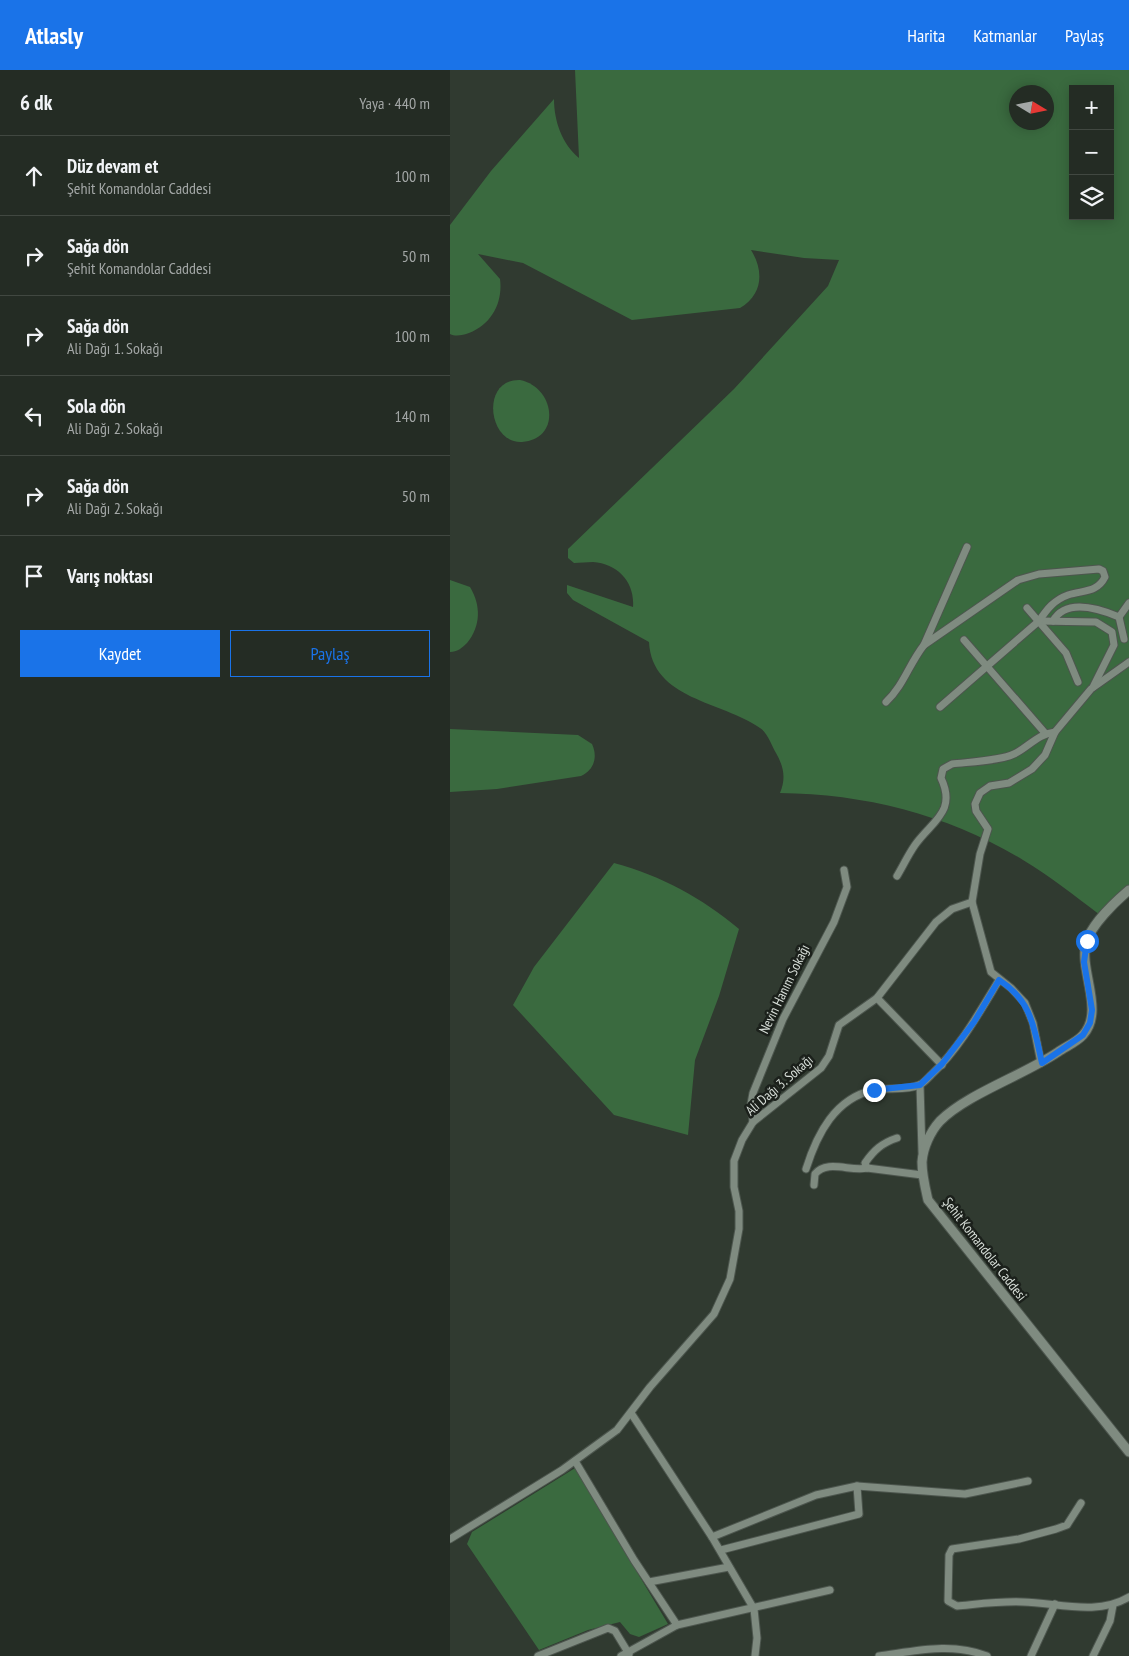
<!DOCTYPE html>
<html lang="tr">
<meta charset="utf-8">
<style>
:root{--surface:#242c24;--page:#2c342c;--text:#f1f3f6;--muted:#a3a7a6;--line:#414841;--accent:#1a73e8}
body{margin:0;font-family:"PT Sans Narrow",sans-serif;background:var(--page);color:var(--text)}
.controls{position:absolute;right:15px;top:15px;display:grid;overflow:hidden;border-radius:0px;box-shadow:0 2px 12px #0003}
.controls button{width:45px;height:45px;display:grid;place-items:center;padding:0;border:0;border-bottom:1px solid var(--line);background:var(--surface);color:var(--text);font:25px sans-serif}
.compass{position:absolute;left:559px;top:15px;width:45px;height:45px;border-radius:50%;background:var(--surface);box-shadow:0 2px 12px #0003;rotate:100deg}
.stop{position:absolute;width:15px;height:15px;margin:-11px;border:4px solid #1a73e8;border-radius:50%;background:#fff}
.stop.end{background:#1a73e8;border-color:#fff;box-shadow:0 1px 5px #0008}
.list{margin:0;padding:0;list-style:none}
h2{display:flex;justify-content:space-between;align-items:center;height:65px;margin:0;padding:0 20px;font-size:21px}
h2 small{font-size:16px;font-weight:400;color:var(--muted)}
.list li{display:grid;grid-template-columns:32px 1fr auto;gap:15px;align-items:center;box-sizing:border-box;height:80px;padding:0 20px;border-top:1px solid var(--line)}
.list b{display:block;font-size:19px;white-space:nowrap}
.list p{margin:0;font-size:16px;white-space:nowrap;color:var(--muted)}
.list em{font-size:16px;font-style:normal;color:var(--muted)}
.actions{display:flex;gap:10px;padding:15px 20px}
.actions a{flex:1;padding:11px 0;border:1px solid var(--accent);border-radius:0px;text-align:center;font-size:18px;color:var(--accent)}
.actions .main{background:var(--accent);color:#fff}
.icon{flex:none;width:28px;height:28px;fill:none;stroke:currentColor;stroke-width:2;stroke-linecap:round;stroke-linejoin:round}
.map{position:relative;flex:none;width:679px;height:1586px;overflow:hidden}
header{display:flex;align-items:center;gap:30px;box-sizing:border-box;height:70px;padding:0 25px;background:var(--accent);color:#fff}
header strong{font-size:24px}
nav{display:flex;gap:28px;margin-inline-start:auto;font-size:18px}
main{display:flex}
aside{flex:1;background:var(--surface)}
.map>svg:first-child{display:block}
</style>
<header>
<strong>Atlasly</strong>
<nav><a>Harita</a><a>Katmanlar</a><a>Paylaş</a></nav>
</header>
<main>
<aside>
<h2>6 dk<small>Yaya · 440 m</small></h2>
<ul class="list">
<li><svg class="icon" aria-label="ahead" viewBox="0 0 24 24"><path d="M12 20V5M6 11l6-6 6 6"/></svg><div><b>Düz devam et</b><p>Şehit Komandolar Caddesi</p></div><em>100 m</em></li>
<li><svg class="icon" aria-label="right" viewBox="0 0 24 24"><path d="M7 20v-9h11M14 6l5 5-5 5"/></svg><div><b>Sağa dön</b><p>Şehit Komandolar Caddesi</p></div><em>50 m</em></li>
<li><svg class="icon" aria-label="right" viewBox="0 0 24 24"><path d="M7 20v-9h11M14 6l5 5-5 5"/></svg><div><b>Sağa dön</b><p>Ali Dağı 1. Sokağı</p></div><em>100 m</em></li>
<li><svg class="icon" aria-label="left" viewBox="0 0 24 24"><path d="M17 20v-9H6M10 6l-5 5 5 5"/></svg><div><b>Sola dön</b><p>Ali Dağı 2. Sokağı</p></div><em>140 m</em></li>
<li><svg class="icon" aria-label="right" viewBox="0 0 24 24"><path d="M7 20v-9h11M14 6l5 5-5 5"/></svg><div><b>Sağa dön</b><p>Ali Dağı 2. Sokağı</p></div><em>50 m</em></li>
<li><svg class="icon" aria-label="arrive" viewBox="0 0 24 24"><path d="M6 21V4h12l-3 4 3 4H6"/></svg><div><b>Varış noktası</b></div></li>
</ul>
<div class="actions"><a class="main">Kaydet</a><a>Paylaş</a></div>
</aside>
<div class="map">
<svg width="679" height="1586" viewBox="0 0 679 1586">
<rect width="100%" height="100%" fill="#303a30"/>
<g fill="#3a6a3f" fill-rule="evenodd">
<path d="M 125,0 L 679,0 L 679,821 L 650,845 C 625,826 600,806 573,790 C 499,745 416,724 330,723 C 336,709 334,697 326,683 C 322,676 317,662 310,658 C 272,631 202,630 199,572 L 123,530 L 117,523 L 117,515 L 183,537 C 185,512 168,494 143,492 C 137,492 130,493 124,493 L 118,488 L 118,479 L 284,319 L 378,216 L 389,190 L 354,188 L 301,180 C 314,201 313,224 290,238 L 182,250 L 73,193 L 28,184 L 50,209 C 53,232 42,254 19,263 C 13,265 6,267 0,264 L 0,155 L 41,101 L 104,29 C 104,51 112,74 129,88 ZM 623,19 L 660,19 L 660,146 L 623,146 ZM 566,22 L 596,22 L 596,52 L 566,52 Z"/>
<path d="M 70,310 C 105,317 112,369 72,372 C 38,374 30,309 70,310 Z"/>
<path d="M 0,510 L 20,517 C 31,535 31,556 17,573 C 12,578 7,582 0,582 Z"/>
<path d="M 0,659 L 128,665 L 142,674 C 148,687 144,700 131,706 L 47,719 L 0,722 Z"/>
<path d="M 164,793 C 212,806 252,828 289,859 L 269,926 L 245,990 L 238,1065 L 164,1045 L 63,935 L 84,897 Z"/>
<polygon points="130,1395 156,1450 218,1554 189,1567 180,1564 170,1552 138,1560 89,1580 17,1474 22,1462"/>
</g>
<g fill="none" stroke-linecap="round" stroke-linejoin="round">
<g stroke="#4d564e" stroke-width="9">
<g id="minor">
<polyline points="577,538 616,583 628,612"/>
<polyline points="669,547 679,533"/>
<polyline points="589,551 646,552 662,562 664,575 643,617"/>
<path d="M 603,551 C 616,528 650,539 669,547 L 674,569"/>
<polyline points="514,570 595,663"/>
<path d="M 436,632 C 454,615 459,594 474,575"/>
<path d="M 490,637 L 589,551 C 597,539 604,530 618,525 C 633,520 647,523 655,507 L 653,501 L 649,499 L 589,504 L 568,510 L 474,575 L 517,477"/>
<path d="M 447,806 C 453,796 458,785 465,775 C 482,751 507,742 491,708 L 493,699 L 502,694 C 518,692 550,691 564,684 C 579,677 587,664 605,662"/>
<polyline points="427,928 492,995"/>
<polyline points="591,993 583,953 575,933 561,918 541,902 522,832 530,784 538,759 526,741 525,734 530,723 540,716 559,713 582,699 595,685 605,662 641,619 679,592"/>
<polyline points="470,1015 472,1082"/>
<polyline points="303,1052 301,1034 303,1023 333,949 384,852 397,817 394,800"/>
<path d="M 417,1098 L 415,1093 C 424,1080 432,1073 447,1068"/>
<path d="M 356,1099 C 367,1064 385,1028 424,1020 C 438,1017 457,1021 469,1015 C 473,1014 478,1008 481,1005 C 509,979 529,943 549,910"/>
<path d="M 364,1115 L 365,1104 C 377,1089 401,1102 417,1098 L 472,1105"/>
<polyline points="181,1343 262,1467 304,1539 307,1568 305,1586"/>
<polyline points="125,1391 184,1490 227,1555"/>
<path d="M 631,1433 L 617,1455 L 606,1459 L 569,1469 L 502,1479 L 499,1485 L 498,1531 L 507,1536 C 529,1534 551,1531 573,1532 C 608,1533 647,1546 679,1527"/>
<polyline points="262,1467 366,1425 407,1416 515,1424 578,1411"/>
<polyline points="0,1469 112,1400 167,1360 200,1317 264,1244 280,1209 289,1159 289,1141 284,1117 284,1091 292,1070 303,1052 371,998 379,986 389,955 427,928 486,852 502,839 522,832"/>
<polyline points="271,1480 409,1444 407,1416"/>
<polyline points="199,1512 279,1497"/>
<polyline points="88,1586 158,1558 165,1561 179,1584"/>
<polyline points="171,1586 227,1555 380,1520"/>
<path d="M 429,1586 C 466,1581 501,1572 537,1586"/>
<polyline points="581,1586 605,1534"/>
<polyline points="643,1586 660,1551 663,1535"/>
</g>
</g>
<g stroke="#4d564e" stroke-width="11">
<path id="secondary" d="M 679,820 C 665,832 641,855 636,873 C 629,901 655,941 633,965 C 627,972 615,977 608,982 C 574,1005 517,1024 490,1051 C 480,1062 473,1078 472,1092 C 472,1105 475,1117 478,1130 L 679,1382"/>
</g>
<use href="#minor" stroke="#7f8b80" stroke-width="7"/>
<use href="#secondary" stroke="#7f8b80" stroke-width="9"/>
</g>
<g fill="none" stroke-linecap="round" stroke-linejoin="round">
<path stroke="#1a73e8" stroke-width="6" d="M 424,1020 L 470,1015 L 492,994 L 524,952 L 549,910 C 582,931 584,958 592,993 L 633,965 L 640,953 L 642,940 L 634,892 L 637,871"/>
</g>
<g text-anchor="middle" dominant-baseline="central" stroke-width="5" stroke-linejoin="round" paint-order="stroke">
<g font-size="14" fill="#d7ded8" stroke="#1b201b">
<text transform="translate(334 919) rotate(-64)">Nevin Hanım Sokağı</text>
<text transform="translate(329 1015) rotate(-41)">Ali Dağı 3. Sokağı</text>
<text transform="translate(535 1179) rotate(52)">Şehit Komandolar Caddesi</text>
</g>
</g>
</svg>
<div class="controls">
<button>+</button>
<button>−</button>
<button><svg class="icon" aria-label="layers" viewBox="0 0 24 24"><path d="M12 4l9 5-9 5-9-5zM3 14l9 5 9-5"/></svg></button>
</div>
<svg class="compass" viewBox="-18 -18 36 36"><path d="M0-13l5 13h-10z" fill="#e53935"/><path d="M0 13l5-13h-10z" fill="#a3a7a6"/></svg>
<div class="stop" style="left:637px;top:871px"></div>
<div class="stop end" style="left:424px;top:1020px"></div>
</div>
</main>
